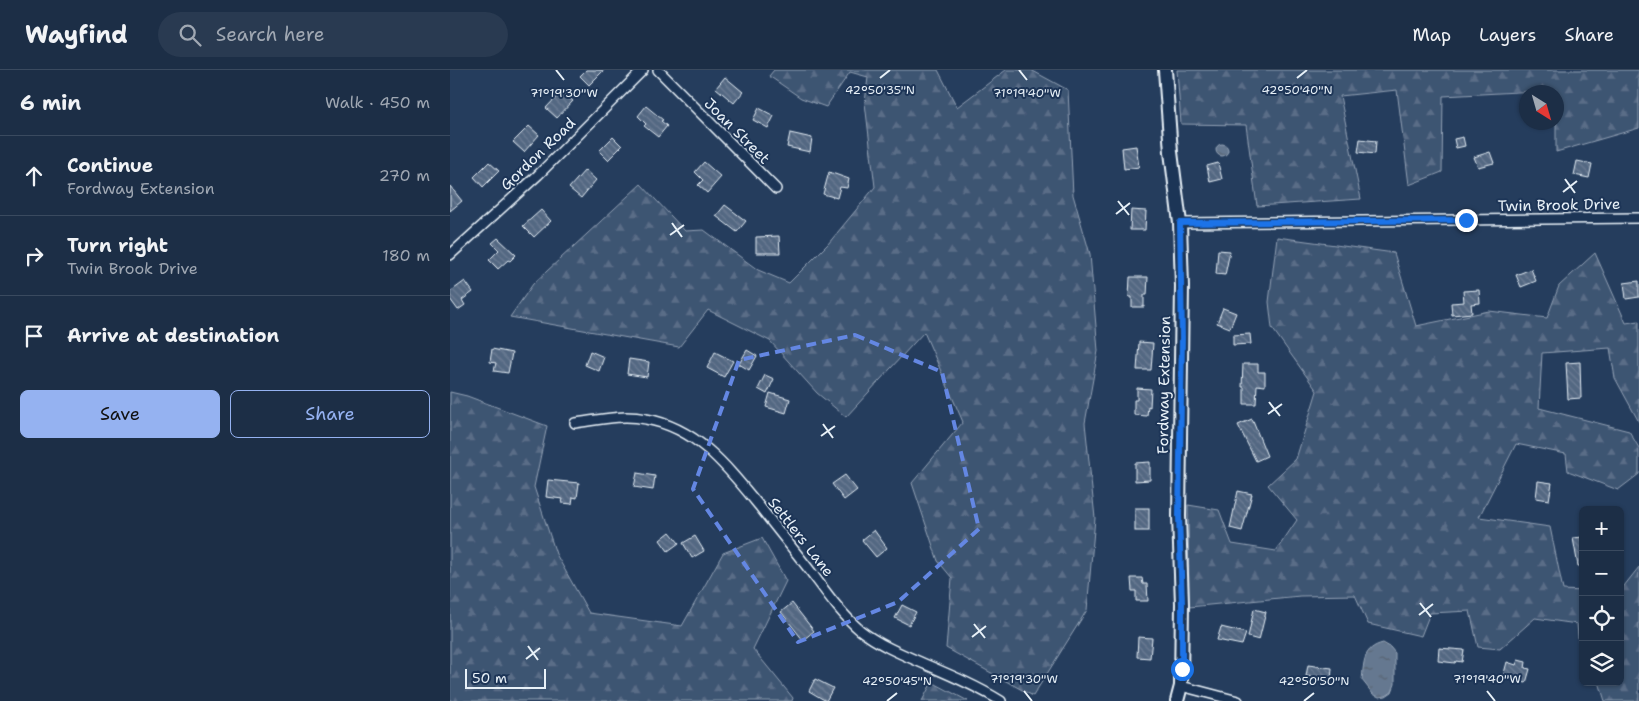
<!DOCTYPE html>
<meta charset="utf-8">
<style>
:root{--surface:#1c2e46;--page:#293a51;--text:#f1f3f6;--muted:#a0a8b3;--line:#3a4a5f;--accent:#95b2f1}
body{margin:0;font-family:"Shantell Sans",sans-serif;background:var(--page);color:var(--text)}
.controls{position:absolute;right:15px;bottom:15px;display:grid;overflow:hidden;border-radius:8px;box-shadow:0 1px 4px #0004}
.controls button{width:45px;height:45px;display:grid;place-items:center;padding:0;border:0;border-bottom:1px solid var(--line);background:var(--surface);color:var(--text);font:25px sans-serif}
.compass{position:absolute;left:1069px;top:15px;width:45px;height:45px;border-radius:50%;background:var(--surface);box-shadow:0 1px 4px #0004;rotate:143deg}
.scale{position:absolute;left:15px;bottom:12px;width:81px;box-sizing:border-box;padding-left:5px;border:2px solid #e8f1f8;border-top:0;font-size:14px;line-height:18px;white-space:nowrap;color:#e8f1f8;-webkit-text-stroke:4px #1d3557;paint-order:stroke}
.stop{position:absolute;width:15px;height:15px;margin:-11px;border:4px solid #1a73e8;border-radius:50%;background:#fff}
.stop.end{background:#1a73e8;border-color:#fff;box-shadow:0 1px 5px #0008}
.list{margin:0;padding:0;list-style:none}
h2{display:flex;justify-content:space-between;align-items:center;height:65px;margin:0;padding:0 20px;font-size:21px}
h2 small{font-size:16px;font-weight:400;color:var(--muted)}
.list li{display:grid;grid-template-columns:32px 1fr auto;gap:15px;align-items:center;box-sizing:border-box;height:80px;padding:0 20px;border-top:1px solid var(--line)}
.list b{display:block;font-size:19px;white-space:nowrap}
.list p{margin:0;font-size:16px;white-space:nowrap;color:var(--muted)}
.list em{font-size:16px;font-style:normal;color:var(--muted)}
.actions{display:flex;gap:10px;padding:15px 20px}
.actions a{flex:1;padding:11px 0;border:1px solid var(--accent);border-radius:8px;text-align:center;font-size:18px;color:var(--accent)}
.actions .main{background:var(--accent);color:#111}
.icon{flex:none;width:28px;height:28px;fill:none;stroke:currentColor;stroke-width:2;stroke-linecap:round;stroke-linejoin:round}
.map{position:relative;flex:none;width:1189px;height:631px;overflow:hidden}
header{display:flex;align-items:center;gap:30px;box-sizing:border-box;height:70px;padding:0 25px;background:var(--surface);border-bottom:1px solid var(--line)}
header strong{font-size:24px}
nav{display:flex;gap:28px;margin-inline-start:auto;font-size:18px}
.search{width:350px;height:45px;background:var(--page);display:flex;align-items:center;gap:12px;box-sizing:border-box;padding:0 18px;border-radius:28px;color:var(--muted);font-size:19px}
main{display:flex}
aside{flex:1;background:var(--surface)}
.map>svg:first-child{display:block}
</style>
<header>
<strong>Wayfind</strong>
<div class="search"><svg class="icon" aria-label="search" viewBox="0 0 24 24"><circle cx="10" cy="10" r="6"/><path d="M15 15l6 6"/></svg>Search here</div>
<nav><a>Map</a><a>Layers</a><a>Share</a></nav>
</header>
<main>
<aside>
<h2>6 min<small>Walk · 450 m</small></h2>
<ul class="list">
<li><svg class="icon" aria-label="ahead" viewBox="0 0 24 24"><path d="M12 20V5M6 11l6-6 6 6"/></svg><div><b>Continue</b><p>Fordway Extension</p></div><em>270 m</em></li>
<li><svg class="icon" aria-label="right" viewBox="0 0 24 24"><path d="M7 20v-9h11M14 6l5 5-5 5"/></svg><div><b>Turn right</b><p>Twin Brook Drive</p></div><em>180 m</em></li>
<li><svg class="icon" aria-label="arrive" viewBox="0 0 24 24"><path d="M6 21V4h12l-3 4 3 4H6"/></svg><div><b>Arrive at destination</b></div></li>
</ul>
<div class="actions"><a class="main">Save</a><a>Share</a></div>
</aside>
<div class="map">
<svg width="1189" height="631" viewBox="0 0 1189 631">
<defs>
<pattern id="forest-firs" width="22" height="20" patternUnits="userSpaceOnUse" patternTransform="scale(1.25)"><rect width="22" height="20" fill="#3e5472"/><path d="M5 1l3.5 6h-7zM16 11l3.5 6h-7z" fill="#5a6d87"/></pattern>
<pattern id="water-ripples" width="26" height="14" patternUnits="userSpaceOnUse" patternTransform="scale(1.25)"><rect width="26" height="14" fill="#657890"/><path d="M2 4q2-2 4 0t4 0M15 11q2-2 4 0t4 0" fill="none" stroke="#576270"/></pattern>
<pattern id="building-back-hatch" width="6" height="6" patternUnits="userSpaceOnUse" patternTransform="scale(1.25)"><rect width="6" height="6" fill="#536782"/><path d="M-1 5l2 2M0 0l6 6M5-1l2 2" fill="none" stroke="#6c7d94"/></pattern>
</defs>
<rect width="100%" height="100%" fill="#253d5d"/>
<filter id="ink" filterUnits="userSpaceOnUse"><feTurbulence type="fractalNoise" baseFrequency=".02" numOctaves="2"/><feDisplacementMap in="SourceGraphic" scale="10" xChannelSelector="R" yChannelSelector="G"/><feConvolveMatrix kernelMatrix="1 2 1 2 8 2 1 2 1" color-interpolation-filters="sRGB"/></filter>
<g filter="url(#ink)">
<g fill="url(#forest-firs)" stroke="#93a2b5">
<polygon points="324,0 488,0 507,37 556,0 581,0 618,20 623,125 640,184 648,281 635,353 645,448 637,540 583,626 496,578 502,508 488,491 462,413 513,352 474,262 396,347 367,323 320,271 258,240 229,277 60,247 83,214 191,114 235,161 254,160 308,200 339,213 378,174 425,117 415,33 418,7 400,2 376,37 351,28 319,6"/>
<polygon points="727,0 1189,0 1189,58 1106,82 1106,20 993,26 992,102 959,115 947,20 890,26 911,129 807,136 796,55 731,54"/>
<polygon points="827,167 944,183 966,256 1039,241 1097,248 1109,216 1145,183 1176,253 1189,251 1189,352 1165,308 1160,278 1092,283 1089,338 1179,361 1189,378 1189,404 1168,420 1118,401 1116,384 1066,374 1029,447 1100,457 1113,520 1133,521 1133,583 1129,579 1127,554 1085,548 1050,579 1028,577 1020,541 980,543 971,566 918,554 905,525 850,526 739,537 738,435 769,440 782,474 826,481 847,450 818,415 846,389 867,321 822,258 819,232"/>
<polygon points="0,322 17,326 97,356 84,417 106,484 139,543 232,556 273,483 312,468 336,511 303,579 343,628 342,631 0,631"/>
<polygon points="1189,497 1189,631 1155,631 1149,612 1170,612 1170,521"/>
<polygon points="482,612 518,631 472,631"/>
</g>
<g fill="url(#water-ripples)" stroke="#99a8ba">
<circle cx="772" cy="80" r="6"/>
<path d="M 933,573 L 940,577 L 945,583 L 945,614 L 942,622 L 936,626 L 929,627 L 923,624 L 912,610 C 914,591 913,578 933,573 Z"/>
</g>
<g fill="url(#building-back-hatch)" stroke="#e8f1f8">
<polygon points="136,0 154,0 139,15 130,6"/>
<polygon points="275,7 293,22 284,33 266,18"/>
<polygon points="112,21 123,31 107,48 96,38"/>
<polygon points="196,36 213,50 211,51 217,56 208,67 194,56 196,54 188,46"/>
<polygon points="309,38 324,46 318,58 303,50"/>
<polygon points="79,56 89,65 74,82 63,72"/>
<polygon points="340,63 362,68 360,82 337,77"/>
<polygon points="163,67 172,76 158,90 149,81"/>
<polygon points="1013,67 1015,76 1006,78 1004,69"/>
<polygon points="910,69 926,71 925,84 908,82"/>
<polygon points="686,76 689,97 674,99 672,78"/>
<polygon points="1040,82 1044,93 1028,97 1024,87"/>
<polygon points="1127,91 1142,94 1139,108 1124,105"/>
<polygon points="39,92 49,101 33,117 24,107"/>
<polygon points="254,92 271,107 257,123 248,115 253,110 245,102"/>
<polygon points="768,93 772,109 760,112 757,96"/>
<polygon points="135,100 146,110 131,128 119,118"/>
<polygon points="379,102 399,109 397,118 390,117 387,128 373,124"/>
<polygon points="0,116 12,131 0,141"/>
<polygon points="275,135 296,151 287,162 266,146"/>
<polygon points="91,140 101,151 84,167 73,156"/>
<polygon points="681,140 696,141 695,160 680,160"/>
<polygon points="329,166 330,183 306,183 306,167"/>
<polygon points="48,168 66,185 60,191 58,190 48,199 39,190 49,180 42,173"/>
<polygon points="768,180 780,181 775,205 766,204"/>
<polygon points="1081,199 1086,211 1071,217 1066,205"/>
<polygon points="680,207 698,207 697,225 694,225 694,237 682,237 682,227 679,227"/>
<polygon points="15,211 23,222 12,230 15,235 8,240 0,229 0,222"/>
<polygon points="1189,211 1189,227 1176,229 1174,213"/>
<polygon points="1029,220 1030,233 1021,234 1022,243 1002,245 1001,233 1014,232 1013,221"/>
<polygon points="773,238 786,243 780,258 767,253"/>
<polygon points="800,264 801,274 783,275 783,265"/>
<polygon points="689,272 703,273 701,300 687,300"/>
<polygon points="42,279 62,283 58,303 44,301 46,293 40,292"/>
<polygon points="297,280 307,286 299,300 289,294"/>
<polygon points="140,281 154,287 149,301 135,295"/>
<polygon points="265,282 283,291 274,307 257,298"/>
<polygon points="179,289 199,292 197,307 177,304"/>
<polygon points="1130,292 1131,328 1118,329 1116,293"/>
<polygon points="793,294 808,294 808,302 815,302 815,316 807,315 806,334 794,334 794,317 792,317"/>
<polygon points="315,305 324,309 317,324 308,319"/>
<polygon points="687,318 701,319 700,337 698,336 697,346 684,345 684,330 687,330"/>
<polygon points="320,323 340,329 336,343 316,337"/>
<polygon points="802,349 817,386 806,391 788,355"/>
<polygon points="700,392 700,410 685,411 685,393"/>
<polygon points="187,403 205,406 203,420 184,417"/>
<polygon points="395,405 407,420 394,430 382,414"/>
<polygon points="98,410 129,413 127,428 123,427 122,434 112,433 113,429 96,427"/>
<polygon points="1088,411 1102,413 1099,430 1086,428"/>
<polygon points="788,421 802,424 792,461 780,458"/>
<rect x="685" y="438" width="14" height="23"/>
<polygon points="424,460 437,478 426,487 412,470"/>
<polygon points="220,462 229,473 218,481 210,470"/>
<polygon points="245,466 254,481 242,488 233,473"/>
<polygon points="1133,467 1133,496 1128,496 1123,468"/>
<polygon points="681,508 692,508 693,514 697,514 698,531 686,531 686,521 682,521"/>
<polygon points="342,533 364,561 353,570 331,542"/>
<polygon points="452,535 466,542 459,555 445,548"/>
<polygon points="804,539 816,542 809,570 798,567"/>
<polygon points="771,557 796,563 792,575 767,570"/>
<polygon points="688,567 702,568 700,588 687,587"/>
<polygon points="989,578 1014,580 1012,592 1006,591 1005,593 988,591"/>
<polygon points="1068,590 1076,592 1075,598 1080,599 1076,613 1053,607 1057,592 1066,595"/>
<polygon points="858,595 882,598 881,611 856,606"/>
<polygon points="365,609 383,618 376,631 359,621"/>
</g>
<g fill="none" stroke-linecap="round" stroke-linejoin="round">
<g stroke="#e8f1f8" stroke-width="12">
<g id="street">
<polyline points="208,0 326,119"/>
<polyline points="730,153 1189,148"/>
<polyline points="0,185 88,105 193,0"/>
<path d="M 125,353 C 148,350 172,344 196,349 C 248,358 279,399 310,437 C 327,459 344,480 361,502 C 376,522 391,544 410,560 C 428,574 449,583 470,592 C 498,604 525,615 551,631"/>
<polyline points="731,616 788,631"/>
</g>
</g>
<g stroke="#e8f1f8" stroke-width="16">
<polyline id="secondary" points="715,0 721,82 730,153 732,216 729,446 732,534 731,616 727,631"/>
</g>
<use href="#street" stroke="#1d3557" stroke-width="9"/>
<use href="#secondary" stroke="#1d3557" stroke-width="12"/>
</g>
</g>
<g fill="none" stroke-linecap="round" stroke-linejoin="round" filter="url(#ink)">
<polyline stroke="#1a73e8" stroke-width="6" points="732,599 732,534 729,446 732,268 730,153 1016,150"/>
</g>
<path fill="none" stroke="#6487e3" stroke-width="4" stroke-dasharray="10 6" stroke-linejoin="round" d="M 405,265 L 492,302 L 529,459 L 448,532 L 348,572 L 243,419 L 289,290 Z"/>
<path fill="none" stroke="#e8f1f8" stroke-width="2" d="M 106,0 L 114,10M 569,0 L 577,10M 430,8 L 440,0M 847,8 L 857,0M 1115,109 L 1125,123M 1113,122 L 1127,111M 668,131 L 679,145M 666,144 L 680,133M 222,153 L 232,167M 220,165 L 234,155M 819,332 L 830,346M 818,344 L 832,334M 373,354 L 383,368M 371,366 L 385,356M 970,533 L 981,547M 969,545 L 983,534M 524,554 L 535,568M 522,567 L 536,556M 78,576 L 88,590M 76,589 L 90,578M 574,621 L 582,631M 1037,621 L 1045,631M 437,631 L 447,623M 854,631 L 864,623"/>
<g text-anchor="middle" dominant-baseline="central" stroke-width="4" stroke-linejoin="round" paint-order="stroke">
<g font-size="15" fill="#e8f1f8" stroke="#1d3557">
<text transform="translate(287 61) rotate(45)">Joan Street</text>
<text transform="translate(88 84) rotate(-44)">Gordon Road</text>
<text transform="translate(1109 135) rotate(-1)">Twin Brook Drive</text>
<text transform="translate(714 315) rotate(-89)">Fordway Extension</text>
<text transform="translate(351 467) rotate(52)">Settlers Lane</text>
</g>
</g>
<g font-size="12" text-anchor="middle" fill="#e8f1f8" stroke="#1d3557" stroke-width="4" stroke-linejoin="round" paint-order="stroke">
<text x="430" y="24">42°50'35"N</text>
<text x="847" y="24">42°50'40"N</text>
<text x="577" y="27">71°19'40"W</text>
<text x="114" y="27">71°19'30"W</text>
<text x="574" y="613">71°19'30"W</text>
<text x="1037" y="613">71°19'40"W</text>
<text x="447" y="615">42°50'45"N</text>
<text x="864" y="615">42°50'50"N</text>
</g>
</svg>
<div class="controls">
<button>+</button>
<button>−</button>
<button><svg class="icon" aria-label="locate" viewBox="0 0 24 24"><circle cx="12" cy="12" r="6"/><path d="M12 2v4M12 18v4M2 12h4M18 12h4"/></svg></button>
<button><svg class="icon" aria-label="layers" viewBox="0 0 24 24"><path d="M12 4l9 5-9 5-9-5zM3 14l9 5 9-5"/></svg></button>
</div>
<svg class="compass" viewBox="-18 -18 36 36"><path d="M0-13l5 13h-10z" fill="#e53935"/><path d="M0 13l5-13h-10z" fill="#a0a8b3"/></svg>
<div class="scale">50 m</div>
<div class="stop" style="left:732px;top:599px"></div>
<div class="stop end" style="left:1016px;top:150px"></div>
</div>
</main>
